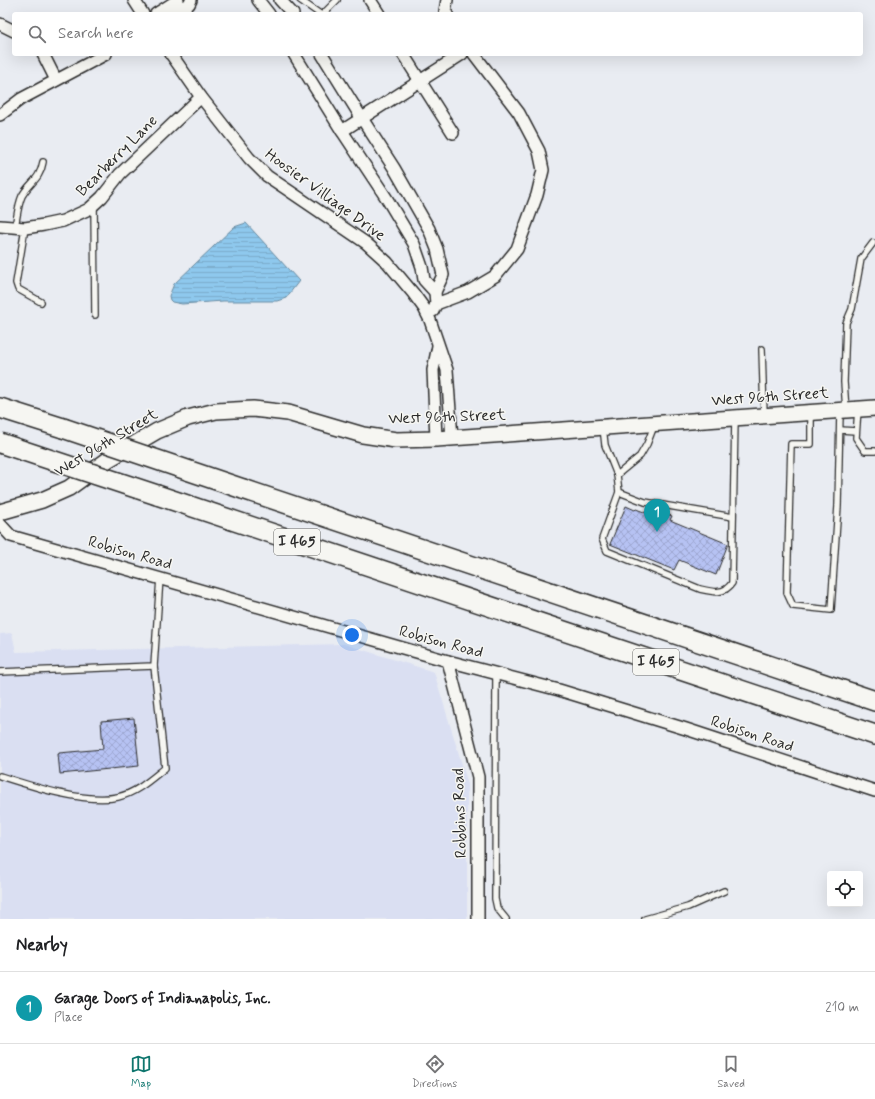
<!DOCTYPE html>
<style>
:root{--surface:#fff;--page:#f2f2f2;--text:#202124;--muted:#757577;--line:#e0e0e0;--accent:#0f766e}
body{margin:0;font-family:Mynerve,sans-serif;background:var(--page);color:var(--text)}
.controls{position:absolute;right:12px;bottom:12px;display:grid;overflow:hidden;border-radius:4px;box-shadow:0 4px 16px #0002}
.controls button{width:36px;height:36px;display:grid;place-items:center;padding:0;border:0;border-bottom:1px solid var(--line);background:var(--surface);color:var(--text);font:20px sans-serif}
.you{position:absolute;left:352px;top:635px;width:14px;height:14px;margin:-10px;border:3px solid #fff;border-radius:50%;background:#1a73e8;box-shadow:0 0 0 6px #1a73e833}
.badge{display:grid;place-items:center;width:26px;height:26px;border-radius:50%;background:var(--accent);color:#fff;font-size:13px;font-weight:700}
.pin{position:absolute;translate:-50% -33px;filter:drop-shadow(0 1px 2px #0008)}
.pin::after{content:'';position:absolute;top:21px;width:14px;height:12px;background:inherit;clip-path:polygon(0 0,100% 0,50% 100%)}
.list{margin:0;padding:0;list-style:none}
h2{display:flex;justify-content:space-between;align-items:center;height:52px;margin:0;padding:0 16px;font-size:17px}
h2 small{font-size:13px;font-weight:400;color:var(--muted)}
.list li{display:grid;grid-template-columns:26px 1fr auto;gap:12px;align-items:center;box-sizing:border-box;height:72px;padding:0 16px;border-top:1px solid var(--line)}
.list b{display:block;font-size:15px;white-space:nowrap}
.list p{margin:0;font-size:13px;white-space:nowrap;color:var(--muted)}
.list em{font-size:13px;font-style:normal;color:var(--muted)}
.icon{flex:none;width:22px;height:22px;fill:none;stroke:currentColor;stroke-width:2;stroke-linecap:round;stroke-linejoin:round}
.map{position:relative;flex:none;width:875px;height:919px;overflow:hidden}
.search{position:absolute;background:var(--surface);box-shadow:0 4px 16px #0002;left:12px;right:12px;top:12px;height:44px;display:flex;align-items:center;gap:10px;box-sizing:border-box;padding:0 14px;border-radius:4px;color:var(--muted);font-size:15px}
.sheet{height:124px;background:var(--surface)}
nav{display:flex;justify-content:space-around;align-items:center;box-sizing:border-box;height:56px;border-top:1px solid var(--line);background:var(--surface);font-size:11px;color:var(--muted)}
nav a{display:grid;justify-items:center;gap:2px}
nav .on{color:var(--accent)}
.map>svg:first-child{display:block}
</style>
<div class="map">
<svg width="875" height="919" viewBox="0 0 875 919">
<defs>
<pattern id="water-rules" width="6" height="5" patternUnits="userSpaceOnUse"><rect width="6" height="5" fill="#8ec8ed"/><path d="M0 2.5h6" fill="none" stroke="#7baccb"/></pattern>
<pattern id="building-cross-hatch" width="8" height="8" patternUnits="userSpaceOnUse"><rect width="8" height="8" fill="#b6c2f3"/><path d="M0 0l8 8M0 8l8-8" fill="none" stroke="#9da7d0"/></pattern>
</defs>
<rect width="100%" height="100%" fill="#e9ecf2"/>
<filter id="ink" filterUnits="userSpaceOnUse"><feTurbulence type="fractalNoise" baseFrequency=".025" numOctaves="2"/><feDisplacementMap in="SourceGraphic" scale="8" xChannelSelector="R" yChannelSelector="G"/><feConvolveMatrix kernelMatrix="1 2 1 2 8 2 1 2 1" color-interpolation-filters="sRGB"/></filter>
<g filter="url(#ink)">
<polygon fill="#dadff2" points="12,633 16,652 344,644 434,672 467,781 467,919 0,919 0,634"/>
<polygon fill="url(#water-rules)" stroke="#66899f" points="246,223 299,281 286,298 277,301 223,301 182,304 172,302 170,300 169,296 174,284 234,227"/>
<g fill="url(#building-cross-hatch)" stroke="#2b2b2b">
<polygon points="626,506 635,510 636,509 660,518 662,512 672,516 670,520 728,544 716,575 679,560 674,570 610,544"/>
<polygon points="134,718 139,766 60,774 58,754 59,754 59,753 103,749 101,721"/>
</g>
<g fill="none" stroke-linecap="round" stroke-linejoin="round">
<g stroke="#2b2b2b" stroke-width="8">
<g id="lane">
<polyline points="300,0 320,14"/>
<polyline points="323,14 337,0"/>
<polyline points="94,204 95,315"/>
<path d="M 15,227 C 17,217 18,205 22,196 C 30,182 40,180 43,162"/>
<polyline points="25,228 16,283 18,289 41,302"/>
<polyline points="762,349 764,415"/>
<polyline points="858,409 856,438 865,451 875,451"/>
<polyline points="846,410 844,382 846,323 852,309 861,259 873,243"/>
<polyline points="811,413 811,444 791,444 787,593 793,606 831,610 838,506 840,412"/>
<path d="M 603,427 L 605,445 L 617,475 L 619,492 L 602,539 L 607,551 L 700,589 C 713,592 724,595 732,583 L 735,418"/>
<polyline points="840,430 856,431"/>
<polyline points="617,475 640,456 647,444 654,426"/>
<polyline points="619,492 645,502 733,517"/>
<polyline points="0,672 154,666 160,578"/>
<polyline points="496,674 495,899 497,908 506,919"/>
<path d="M 0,776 C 31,786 86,804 118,797 C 136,793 150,780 165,768 L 154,666"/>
<polyline points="645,919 688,907 724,891"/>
</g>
</g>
<g stroke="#2b2b2b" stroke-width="14">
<g id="street">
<polyline points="134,0 143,14"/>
<polyline points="258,0 269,14"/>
<polyline points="280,0 293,14"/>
<polyline points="370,0 379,14"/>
<polyline points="156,14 178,0"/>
<polyline points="175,14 189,4 191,0"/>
<polyline points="447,14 445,11 447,0"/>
<polyline points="0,24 14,31"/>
<polyline points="43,54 56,80"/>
<polyline points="171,54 201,97 249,158 267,176 282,186 366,243 387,262 413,293 424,308 430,320 447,370 452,438"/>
<polyline points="294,54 342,131 387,199 414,244 422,267 424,280 435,292"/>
<polyline points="322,54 361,117 394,168 429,229 437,249 443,275 435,292 436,304 433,311"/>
<polyline points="403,54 453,133"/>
<polyline points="0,115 21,99 106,54"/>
<polyline points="342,131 462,54"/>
<polyline points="0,226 25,228 44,225 63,221 89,209 102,197 120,174 201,97"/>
<polyline points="436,304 468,292 495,276 517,249 537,195 543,170 539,151 519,113 474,54"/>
<polyline points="436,439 433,370 438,346"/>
<polyline points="0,524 11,536 448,661 559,690 686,729 875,791"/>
<polyline points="448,661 478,777 478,919"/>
</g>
</g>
<g stroke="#2b2b2b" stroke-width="18">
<polyline id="secondary" points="0,512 42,500 69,488 109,459 157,431 188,418 216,411 253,409 288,413 363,435 396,440 436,439 875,408"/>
</g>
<g stroke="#2b2b2b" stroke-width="22">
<g id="highway">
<polyline points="0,408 63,428"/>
<polyline points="243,489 875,701"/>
<polyline points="157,495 875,735"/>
</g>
</g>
<use href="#lane" stroke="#f6f6f2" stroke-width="5.5"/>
<use href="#street" stroke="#f6f6f2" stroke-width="11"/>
<use href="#secondary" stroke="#f6f6f2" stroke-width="15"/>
<use href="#highway" stroke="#f6f6f2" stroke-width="19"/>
<g stroke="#2b2b2b" stroke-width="22" stroke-linecap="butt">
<g id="highway-bridge">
<polyline points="63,428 243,489"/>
<polyline points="0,443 157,495"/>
</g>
</g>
<use href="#highway-bridge" stroke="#f6f6f2" stroke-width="19"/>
</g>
</g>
<g text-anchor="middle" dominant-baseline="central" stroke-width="3" stroke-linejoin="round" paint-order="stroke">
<g fill="#f6f6f2" stroke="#686867" stroke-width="1">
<rect x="274" y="529" width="46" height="26" rx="3"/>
<rect x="633" y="649" width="46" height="26" rx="3"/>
</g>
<g font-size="15" font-weight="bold" fill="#2b2b2b">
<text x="297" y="542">I 465</text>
<text x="656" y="662">I 465</text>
</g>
<g font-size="16" fill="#2b2b2b" stroke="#f6f6f2">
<text transform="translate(117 156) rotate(-45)">Bearberry Lane</text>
<text transform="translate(325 195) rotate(36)">Hoosier Villiage Drive</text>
<text transform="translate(770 397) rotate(-4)">West 96th Street</text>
<text transform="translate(447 417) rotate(-2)">West 96th Street</text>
<text transform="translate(106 443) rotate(-31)">West 96th Street</text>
<text transform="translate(130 553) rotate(16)">Robison Road</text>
<text transform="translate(441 642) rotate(15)">Robison Road</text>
<text transform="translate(752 734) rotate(18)">Robison Road</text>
<text transform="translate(460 813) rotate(-92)">Robbins Road</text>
</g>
</g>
</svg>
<div class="controls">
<button><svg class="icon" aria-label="locate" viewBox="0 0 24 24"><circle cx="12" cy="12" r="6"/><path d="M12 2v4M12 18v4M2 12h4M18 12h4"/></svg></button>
</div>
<div class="you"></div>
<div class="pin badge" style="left:657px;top:532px;background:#0f9aa8">1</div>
<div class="search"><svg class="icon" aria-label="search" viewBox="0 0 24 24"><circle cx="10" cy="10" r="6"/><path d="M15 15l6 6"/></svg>Search here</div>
</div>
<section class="sheet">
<h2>Nearby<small></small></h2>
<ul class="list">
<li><span class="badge" style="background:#0f9aa8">1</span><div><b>Garage Doors of Indianapolis, Inc.</b><p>Place</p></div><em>210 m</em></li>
</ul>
</section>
<nav>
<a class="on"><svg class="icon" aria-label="map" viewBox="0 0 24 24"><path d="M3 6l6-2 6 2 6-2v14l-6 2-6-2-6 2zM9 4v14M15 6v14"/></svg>Map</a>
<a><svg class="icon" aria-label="directions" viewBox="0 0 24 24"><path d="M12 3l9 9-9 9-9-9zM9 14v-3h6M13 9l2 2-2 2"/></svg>Directions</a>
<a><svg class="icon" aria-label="saved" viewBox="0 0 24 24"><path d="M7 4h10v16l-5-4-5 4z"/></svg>Saved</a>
</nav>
